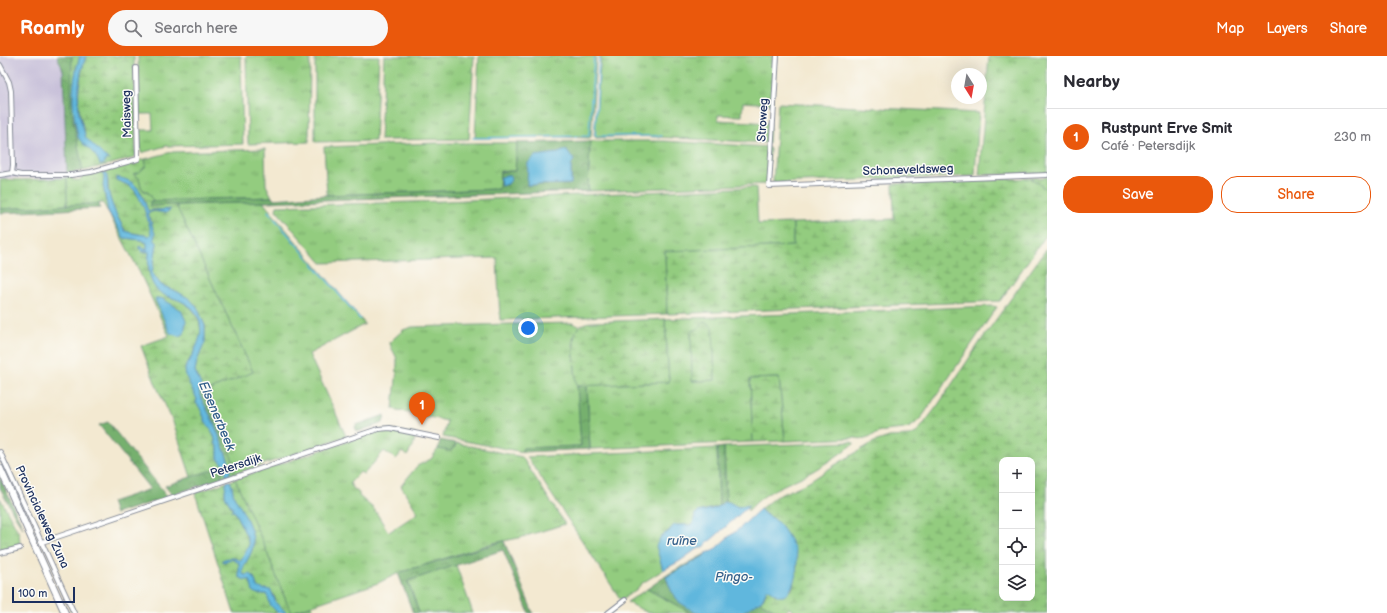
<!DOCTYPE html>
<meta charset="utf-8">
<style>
:root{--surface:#fff;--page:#f7f7f7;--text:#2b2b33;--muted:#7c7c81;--line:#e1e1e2;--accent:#ea580c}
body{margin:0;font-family:"Balsamiq Sans",sans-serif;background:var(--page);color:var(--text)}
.controls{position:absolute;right:12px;bottom:12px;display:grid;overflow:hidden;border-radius:8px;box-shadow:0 4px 16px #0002}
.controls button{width:36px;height:36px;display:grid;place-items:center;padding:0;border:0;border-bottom:1px solid var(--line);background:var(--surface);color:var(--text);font:20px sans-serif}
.compass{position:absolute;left:951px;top:12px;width:36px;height:36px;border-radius:50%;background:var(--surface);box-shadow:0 4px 16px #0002;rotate:169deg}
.scale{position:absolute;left:12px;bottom:10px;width:63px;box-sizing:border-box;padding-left:4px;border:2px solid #1b2f5e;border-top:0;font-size:11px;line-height:14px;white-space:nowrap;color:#1b2f5e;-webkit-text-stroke:3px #fdfcf7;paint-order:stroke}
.you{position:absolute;left:528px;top:272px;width:14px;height:14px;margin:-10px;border:3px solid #fff;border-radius:50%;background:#1a73e8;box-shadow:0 0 0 6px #1a73e833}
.badge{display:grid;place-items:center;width:26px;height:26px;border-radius:50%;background:var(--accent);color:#fff;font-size:13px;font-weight:700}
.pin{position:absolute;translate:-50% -33px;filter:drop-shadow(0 1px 2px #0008)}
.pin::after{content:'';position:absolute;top:21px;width:14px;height:12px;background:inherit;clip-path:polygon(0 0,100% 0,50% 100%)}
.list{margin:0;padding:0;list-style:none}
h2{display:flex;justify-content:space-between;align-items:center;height:52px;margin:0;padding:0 16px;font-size:17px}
h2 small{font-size:13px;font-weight:400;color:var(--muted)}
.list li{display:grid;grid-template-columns:26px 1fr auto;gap:12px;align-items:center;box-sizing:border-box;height:56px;padding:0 16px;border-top:1px solid var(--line)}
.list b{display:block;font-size:15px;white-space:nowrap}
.list p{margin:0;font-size:13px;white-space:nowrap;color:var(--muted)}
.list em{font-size:13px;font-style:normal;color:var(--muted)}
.actions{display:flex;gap:8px;padding:12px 16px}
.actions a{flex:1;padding:9px 0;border:1px solid var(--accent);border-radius:16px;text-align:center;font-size:14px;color:var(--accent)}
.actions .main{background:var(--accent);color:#fff}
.icon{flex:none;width:22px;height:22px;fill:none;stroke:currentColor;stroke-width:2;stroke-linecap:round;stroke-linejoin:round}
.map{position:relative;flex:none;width:1047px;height:557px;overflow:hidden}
header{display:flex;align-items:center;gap:24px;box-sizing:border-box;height:56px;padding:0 20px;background:var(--accent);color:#fff}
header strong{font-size:19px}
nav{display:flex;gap:22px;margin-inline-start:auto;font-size:14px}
.search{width:280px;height:36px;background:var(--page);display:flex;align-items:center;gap:10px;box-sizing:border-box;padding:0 14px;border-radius:22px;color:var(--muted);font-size:15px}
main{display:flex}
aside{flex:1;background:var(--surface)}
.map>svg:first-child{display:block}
</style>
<header>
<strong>Roamly</strong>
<div class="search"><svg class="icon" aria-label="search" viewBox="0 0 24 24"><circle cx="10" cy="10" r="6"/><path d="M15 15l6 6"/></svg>Search here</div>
<nav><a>Map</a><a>Layers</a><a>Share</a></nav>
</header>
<main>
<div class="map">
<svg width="1047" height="557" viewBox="0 0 1047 557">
<defs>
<pattern id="grass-tufts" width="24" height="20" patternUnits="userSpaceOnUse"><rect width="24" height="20" fill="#93cc7f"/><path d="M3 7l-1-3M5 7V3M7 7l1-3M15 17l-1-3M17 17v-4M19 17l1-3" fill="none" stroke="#77a66b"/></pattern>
<pattern id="forest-crowns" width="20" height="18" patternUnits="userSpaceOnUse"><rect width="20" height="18" fill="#76b06e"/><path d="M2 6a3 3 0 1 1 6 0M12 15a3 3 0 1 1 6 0" fill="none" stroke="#60905e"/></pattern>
<pattern id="wetland-marsh" width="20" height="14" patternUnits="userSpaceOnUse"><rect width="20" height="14" fill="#93cc7f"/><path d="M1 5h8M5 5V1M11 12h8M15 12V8" fill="none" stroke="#77a66b"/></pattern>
</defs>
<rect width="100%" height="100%" fill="#fdfcf7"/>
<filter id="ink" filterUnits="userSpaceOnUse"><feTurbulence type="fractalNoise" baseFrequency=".025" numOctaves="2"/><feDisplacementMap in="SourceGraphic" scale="8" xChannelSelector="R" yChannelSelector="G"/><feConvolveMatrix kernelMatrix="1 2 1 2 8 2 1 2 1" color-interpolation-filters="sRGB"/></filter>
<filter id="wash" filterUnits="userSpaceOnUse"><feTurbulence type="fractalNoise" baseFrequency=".012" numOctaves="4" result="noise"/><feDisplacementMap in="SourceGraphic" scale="16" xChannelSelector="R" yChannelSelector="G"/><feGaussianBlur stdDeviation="0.9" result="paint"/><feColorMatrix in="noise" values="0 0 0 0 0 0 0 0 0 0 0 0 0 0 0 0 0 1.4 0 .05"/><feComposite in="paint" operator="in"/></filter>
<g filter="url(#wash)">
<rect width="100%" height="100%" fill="#f3e9d1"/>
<polygon fill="#c7c0d9" points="0,0 65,0 67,122 0,122"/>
<g fill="url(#grass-tufts)" stroke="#577e6e" fill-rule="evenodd">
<polygon points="138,0 241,0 243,88 166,90 141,97 140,74 153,74 152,58 139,58"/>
<polygon points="246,0 310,0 309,86 248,88"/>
<polygon points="315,0 379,0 375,85 315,86"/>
<polygon points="384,0 474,0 469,83 380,84"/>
<polygon points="479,0 596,0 591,81 589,82 561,81 475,82"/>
<polygon points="601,0 775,0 772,48 743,46 742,60 718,59 718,64 770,67 769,87 637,80 596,82 594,80"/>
<polygon points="989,0 1047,0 1047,117 979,119"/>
<polygon points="778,47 979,57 975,120 773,127"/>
<polygon points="590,85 663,85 768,91 770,93 768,124 767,128 588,135"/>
<polygon points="436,87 517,87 515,115 500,115 499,133 327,139 324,91"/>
<polygon points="265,93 266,129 272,141 153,145 150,138 144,134 141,131 139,122 132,118 139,116 145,111 145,103 172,96"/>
<polygon points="1047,121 1047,134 1031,122"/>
<polygon points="67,122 67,149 0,153 0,123 19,124"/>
<polygon points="756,131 758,168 793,167 793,190 665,196 667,258 500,264 497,202 322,207 276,154 277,150 446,145"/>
<polygon points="263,146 365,268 309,298 346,380 233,419 235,409 202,337 253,316 176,149"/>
<path d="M 993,250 L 997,251 L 924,358 C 920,363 916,368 910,371 C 902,375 891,373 882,376 C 873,378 865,385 856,382 L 785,385 L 779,322 L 750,323 L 753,386 L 590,393 L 587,329 L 669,326 L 665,263 ZM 698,273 L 715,324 L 693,325 L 691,276 Z"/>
<path d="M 572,267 L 579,270 L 574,279 L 573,284 L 575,315 L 579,344 L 581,390 L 523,392 L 522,393 L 523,396 L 443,381 L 447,365 L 393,353 C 394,338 397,321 397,306 C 397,298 390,293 390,286 L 403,274 L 412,271 L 509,268 L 529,268 Z"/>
<polygon points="382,374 389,374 416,378 413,390 407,400 402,396 396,403 384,395 364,418 360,416 350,427 352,431 359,437 359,440 374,453 387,474 389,476 418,457 401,430 417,410 431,403 438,393 455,391 456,387 522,401 565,468 519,482 493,487 399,517 378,527 292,556 286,545 262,484 235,423"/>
<path d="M 851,386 L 854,387 L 854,388 C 841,397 827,407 813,415 C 788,429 768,432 748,455 L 747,450 L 738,451 L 726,446 L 724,391 Z"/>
<polygon points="717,392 719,450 717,451 698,456 693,468 690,469 674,469 668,476 661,480 662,511 663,514 641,528 637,533 621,544 527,401"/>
<polygon points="0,442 19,477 20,486 16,491 2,494 0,494"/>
<polygon points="456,509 473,557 419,557 408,525"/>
<polygon points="647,533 691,557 648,557 627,546"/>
</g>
<g fill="url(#forest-crowns)" stroke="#487066" fill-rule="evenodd">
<polygon points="57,0 72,0 71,53 83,115 67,117 63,14"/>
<path d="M 590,85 L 588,135 L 150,150 L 150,145 L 272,141 L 273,143 L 327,139 L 499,133 L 500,116 L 515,115 L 517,87 ZM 558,97 L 571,108 L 571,128 L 527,129 L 543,99 Z"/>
<polygon points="99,147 100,152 0,157 0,153"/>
<polygon points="587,329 590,393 523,396 522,393 523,392 581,390 577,330"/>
<polygon points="385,359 383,367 357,376 355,371 356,369"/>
<polygon points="108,366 168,441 115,458 111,446 150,433 99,369"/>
<polygon points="440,384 456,387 455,391 450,395 438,393"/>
<polygon points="724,391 726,452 712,454 719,450 717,392"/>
<polygon points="219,411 222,414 222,422 172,439 165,430"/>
<polygon points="0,421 23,472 15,460 0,432"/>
<polygon points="504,485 533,557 529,557 503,494 408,525 419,557 413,557 398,517"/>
<polygon points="707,497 749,519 764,548 782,557 691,557 647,533 670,517"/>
</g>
<g fill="url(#wetland-marsh)" stroke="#577e6e" fill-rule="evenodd">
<path d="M 72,0 L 80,0 C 73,24 71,46 76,71 C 77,75 77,79 79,82 C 86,92 97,97 100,109 L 105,104 L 108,103 C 102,99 90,88 86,82 C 84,79 84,74 83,70 C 75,46 79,23 86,0 L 134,0 L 136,98 L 134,102 L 83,115 L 71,53 Z"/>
<path d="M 145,103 L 146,108 L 145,111 L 139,116 L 133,118 L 139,122 L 141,131 L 144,135 L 150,138 L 153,145 L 150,145 L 150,150 L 176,149 L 253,316 L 202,337 L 235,409 L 233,419 L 222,422 L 222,414 L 219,411 L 191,421 L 173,366 L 156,329 L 141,290 L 169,280 L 138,213 L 103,147 L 67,149 L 67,122 L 70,121 L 74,124 L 80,124 L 83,119 L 93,118 ZM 104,121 L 108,124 C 107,143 116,158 125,175 C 133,178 141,178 149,180 L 152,178 C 150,167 141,137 131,131 C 127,128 121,126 116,124 L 133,127 L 141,136 L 148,155 L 154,154 L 170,154 L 166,157 L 154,155 L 148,157 L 152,167 L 154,184 L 157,188 L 152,217 L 161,229 L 178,236 L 198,253 L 205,270 L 205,286 L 197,305 L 195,315 L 201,329 L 199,334 L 200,340 L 214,367 L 231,411 L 229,420 L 227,420 C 226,412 225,408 218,403 L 218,392 L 215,387 C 216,378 208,371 205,364 C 202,357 201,352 196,347 L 197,343 L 186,319 L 186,310 L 199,286 L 201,275 L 199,265 L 195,257 L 191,252 L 180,244 L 168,241 L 148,215 L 149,196 L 147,195 L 146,197 L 143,194 L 147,194 L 148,192 L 147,187 L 142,184 L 124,182 C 112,160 102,147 104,121 Z"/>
<polygon points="1031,122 1047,134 1047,178 1000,245 667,258 665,195 793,190 793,167 894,163 893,128"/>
<path d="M 1047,192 L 1047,557 L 798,557 L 789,552 L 785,557 L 782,557 L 764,548 L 760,545 L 764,542 L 767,533 L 771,534 L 775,539 L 792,534 L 797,510 L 790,485 L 781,470 L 771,461 L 768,460 L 760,453 L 775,441 L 809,426 L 835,409 L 874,386 L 889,381 L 909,380 L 916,377 L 919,374 L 938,349 L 980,286 ZM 1002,404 L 1032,404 L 1032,542 L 1002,542 Z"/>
<path d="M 665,263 L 669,326 L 577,330 C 575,320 575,311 574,301 C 574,285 571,267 592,266 Z"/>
<polygon points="705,265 713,272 715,324 692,325 691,275 698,273"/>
<polygon points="779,322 785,385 753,386 750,323"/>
<path d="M 235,423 L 262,484 L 286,545 L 292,556 L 312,550 L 314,557 L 287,557 L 276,547 L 274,539 L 266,533 L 261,534 L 257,531 L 254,521 L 248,519 L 244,519 L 242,516 C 244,507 253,498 253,488 C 254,473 241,454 235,442 C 232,436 233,430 230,425 Z"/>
<path d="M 227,426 C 223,440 225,441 233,454 L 231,455 L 234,455 L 246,479 L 249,489 L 241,506 L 235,502 L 223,506 L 232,503 L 239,507 L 239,516 L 250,524 L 250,528 L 258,538 L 267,538 L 270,549 L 278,557 L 234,557 L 195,437 Z"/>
</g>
<g fill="#60b7dd" stroke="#3e739e">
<path d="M 80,0 L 86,0 L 81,16 L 78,36 L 79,58 L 86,82 L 104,100 L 110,104 L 106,103 L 104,108 L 100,109 C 97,97 86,92 79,83 C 77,79 77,75 76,71 C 71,46 72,24 80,0 Z"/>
<polygon points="566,94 574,104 571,109 571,128 527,129 528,107 535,100 558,97"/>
<path d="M 106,116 C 108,122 107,128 108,134 C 111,149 118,162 125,175 C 133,178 140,178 149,180 L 151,178 C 150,167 140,137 131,131 C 127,128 121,126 116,124 L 116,121 C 139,125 141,136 148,155 L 171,153 L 166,157 L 154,155 L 148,157 L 155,178 L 154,184 L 157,186 L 157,188 L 152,217 L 161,229 L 178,236 L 190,243 L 198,253 L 205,270 L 205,286 L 197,305 L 195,315 L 201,329 L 199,334 L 200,340 L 214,367 L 231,411 L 229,420 L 226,420 C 226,412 225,408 218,403 L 218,392 L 215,387 C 216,378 208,371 205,364 C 202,357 201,352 196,347 L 197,343 C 193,335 185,322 185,314 C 185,310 188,307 190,304 C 198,287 206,275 196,257 C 190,248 179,244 170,241 C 148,235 148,214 149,196 L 147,195 L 145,197 L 146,196 L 143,194 L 144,196 L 142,197 L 141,193 L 139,193 L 139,190 L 147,194 L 147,187 L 142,184 L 124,182 L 108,155 L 103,129 L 104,121 L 102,117 Z"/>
<polygon points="506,119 510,119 511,124 508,128 501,130 500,122"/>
<polygon points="161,242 181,254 186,265 184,278 178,280 170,277 155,243"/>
<path d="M 227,425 L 230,425 C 233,430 232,436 235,442 C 242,454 254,473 253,488 C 253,498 244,507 242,516 L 244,519 L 251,518 C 261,530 250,532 271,534 L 276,547 L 287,557 L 278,557 L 270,549 L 267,538 L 258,538 L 253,536 L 250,524 L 245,524 L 239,521 L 239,507 L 232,503 L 223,506 L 222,504 C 229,501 234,501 241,505 L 249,489 L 246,479 L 234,455 L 230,455 L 233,453 C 225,441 223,440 227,425 Z"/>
<polygon points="724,446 729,446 738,451 750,449 711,484 707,486 706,489 694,495 680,505 663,514 656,490 661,480 668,476 674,469 690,469 693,468 695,458 698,456 716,452"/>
<path d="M 760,453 C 762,455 763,457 766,459 C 769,461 772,461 774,463 C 782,469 793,487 796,497 C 800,511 791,557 771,534 L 767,533 L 762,544 L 741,557 L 696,557 L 679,546 L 671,534 L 666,521 L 704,500 L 706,497 L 713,495 L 727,482 L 740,472 Z"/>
</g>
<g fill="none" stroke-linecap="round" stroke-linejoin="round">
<g stroke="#60b7dd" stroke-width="1.5">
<polyline points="599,0 595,80 662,80"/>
<polyline points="473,82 589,80 594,2"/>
<polyline points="268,155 360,263"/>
</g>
</g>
</g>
<g filter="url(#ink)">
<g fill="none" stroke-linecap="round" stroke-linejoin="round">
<g stroke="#878c98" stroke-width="6">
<g id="street">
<polyline points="777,0 769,130 1047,119"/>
<polyline points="0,9 9,26 11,35 13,109 12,117"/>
<polyline points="0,119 12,117 21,119 71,119 91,116 138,103 136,12"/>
<polyline points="0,396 74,557"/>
<polyline points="42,486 378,373 390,372 439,382"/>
<polyline points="0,497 20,492"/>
<polyline points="608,557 625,544"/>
</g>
</g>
<g stroke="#878c98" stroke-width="8">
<polyline id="primary" points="0,412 65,557"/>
</g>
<use href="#street" stroke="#fff" stroke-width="4"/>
<use href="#primary" stroke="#fff" stroke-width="6"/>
</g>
</g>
<g text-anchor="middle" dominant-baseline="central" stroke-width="3" stroke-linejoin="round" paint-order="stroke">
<g font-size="12" fill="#1b2f5e" stroke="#fdfcf7">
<text transform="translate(127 58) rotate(-91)">Maisweg</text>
<text transform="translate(763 64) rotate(-87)">Stroweg</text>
<text transform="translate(908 114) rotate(-2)">Schoneveldsweg</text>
<text transform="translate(236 410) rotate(-18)">Petersdijk</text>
<text transform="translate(42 461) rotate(65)">Provincialeweg Zuna</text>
</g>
<g font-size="13" font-style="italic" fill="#335f8a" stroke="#fdfcf7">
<text transform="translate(217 360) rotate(67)">Elsenerbeek</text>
<text x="682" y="485">ruïne</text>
<text x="734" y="521">Pingo-</text>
</g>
</g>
</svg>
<div class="controls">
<button>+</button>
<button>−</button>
<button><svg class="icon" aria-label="locate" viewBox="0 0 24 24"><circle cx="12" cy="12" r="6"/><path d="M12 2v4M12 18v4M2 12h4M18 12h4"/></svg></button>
<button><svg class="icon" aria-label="layers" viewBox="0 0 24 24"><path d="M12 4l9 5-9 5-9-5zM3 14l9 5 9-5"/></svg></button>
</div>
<svg class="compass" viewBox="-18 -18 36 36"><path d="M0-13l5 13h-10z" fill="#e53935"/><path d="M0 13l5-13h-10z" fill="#7c7c81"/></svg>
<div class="scale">100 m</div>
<div class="you"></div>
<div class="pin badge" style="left:422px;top:369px">1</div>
</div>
<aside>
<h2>Nearby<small></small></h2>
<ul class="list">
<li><span class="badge">1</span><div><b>Rustpunt Erve Smit</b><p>Café · Petersdijk</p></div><em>230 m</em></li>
</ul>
<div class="actions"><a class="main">Save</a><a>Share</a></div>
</aside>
</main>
